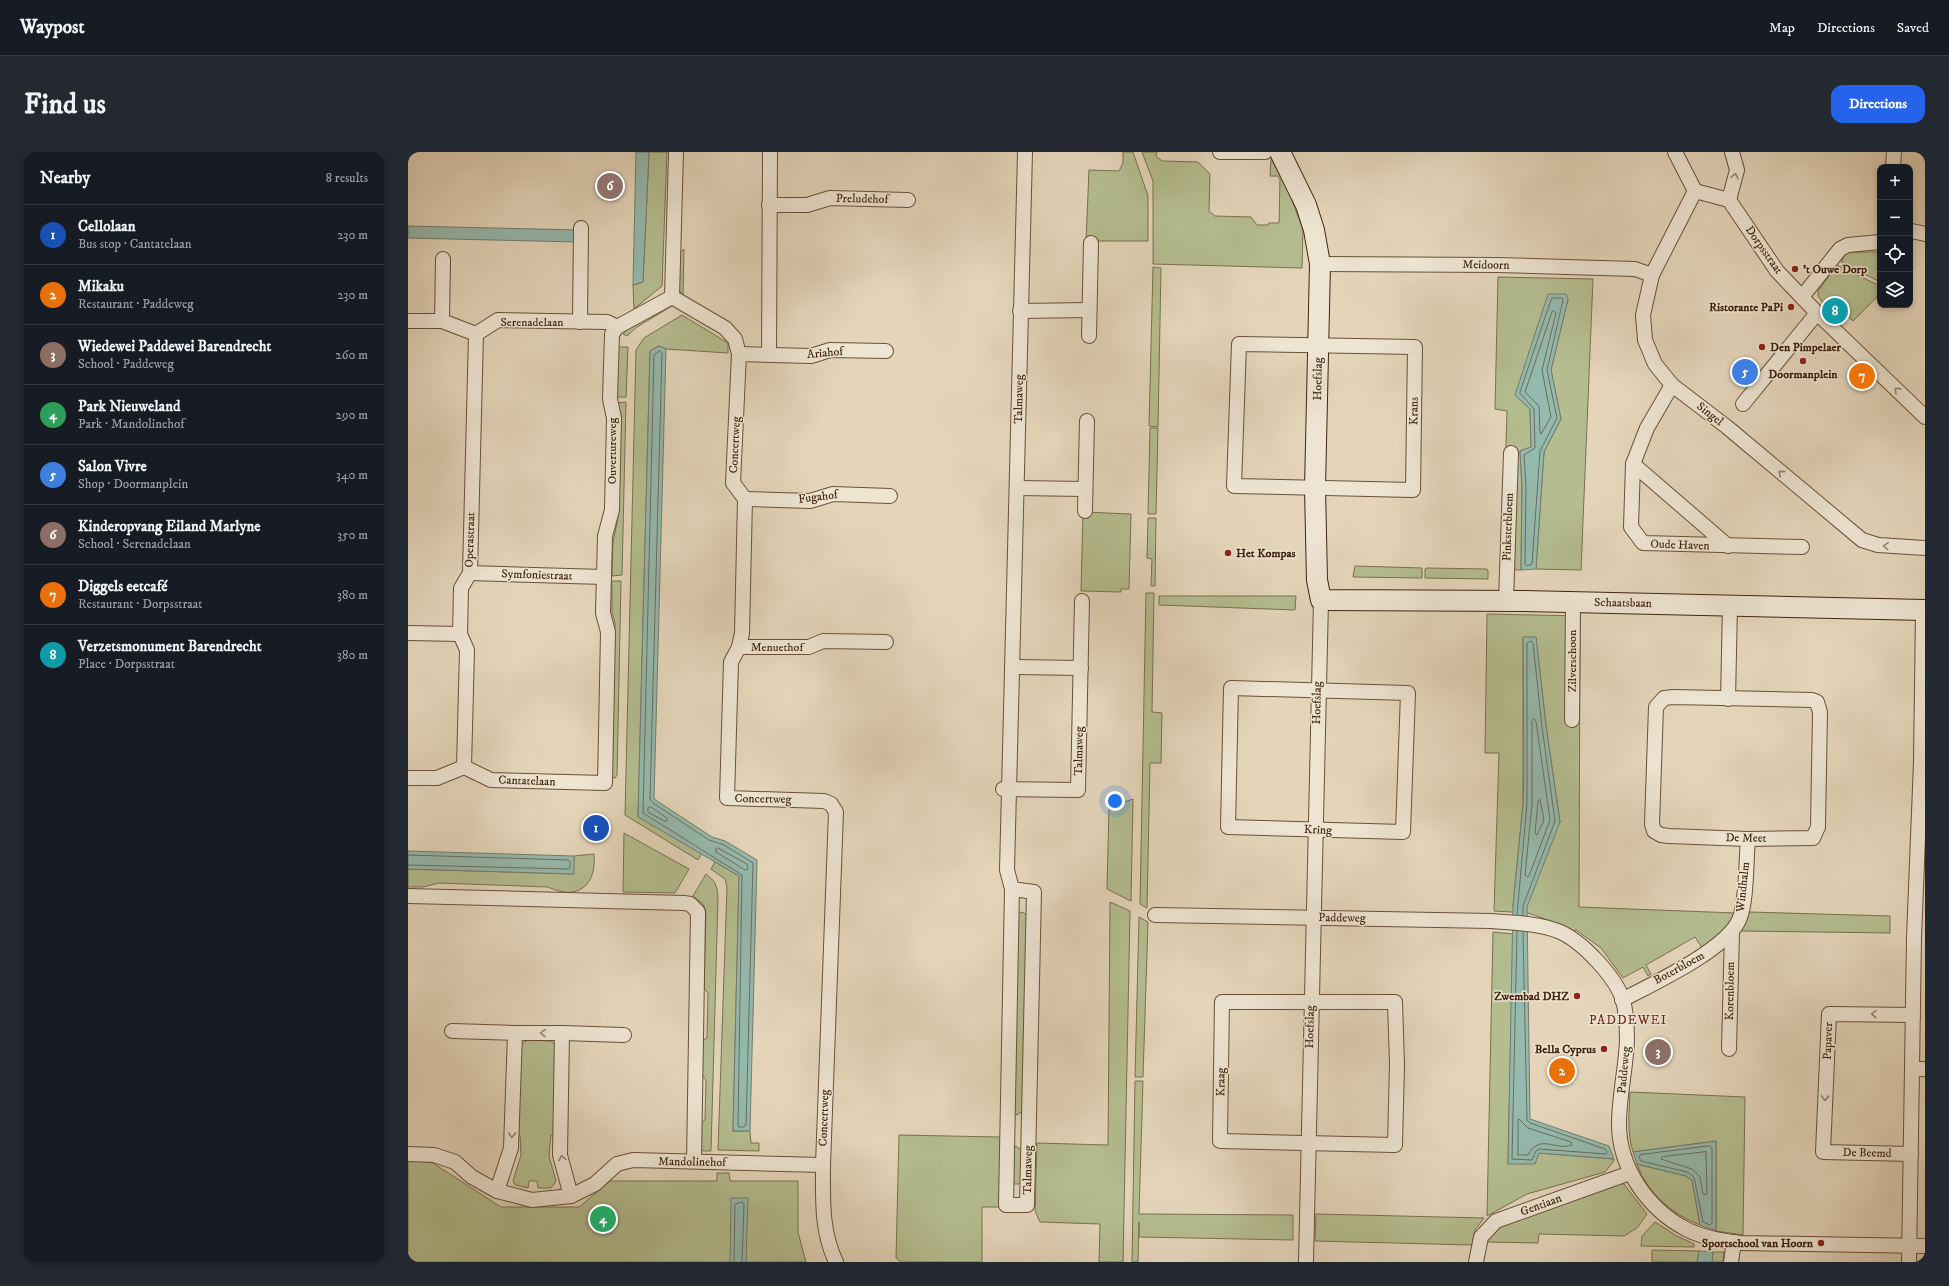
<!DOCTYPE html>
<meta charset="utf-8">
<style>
:root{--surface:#171b24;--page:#242831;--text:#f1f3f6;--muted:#9ea1a6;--line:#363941;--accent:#2563eb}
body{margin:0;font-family:"IM FELL DW Pica",serif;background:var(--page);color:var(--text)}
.controls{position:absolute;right:12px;top:12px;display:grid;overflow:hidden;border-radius:8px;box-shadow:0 2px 6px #0003}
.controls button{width:36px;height:36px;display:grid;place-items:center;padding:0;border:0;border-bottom:1px solid var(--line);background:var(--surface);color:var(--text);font:20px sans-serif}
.you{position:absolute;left:707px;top:649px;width:14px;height:14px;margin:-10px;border:3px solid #fff;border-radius:50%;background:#1a73e8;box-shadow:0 0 0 6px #1a73e833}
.badge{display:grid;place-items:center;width:26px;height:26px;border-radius:50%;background:var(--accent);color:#fff;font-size:13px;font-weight:700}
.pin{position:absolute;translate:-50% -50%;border:2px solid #fff;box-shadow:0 1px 4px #0006}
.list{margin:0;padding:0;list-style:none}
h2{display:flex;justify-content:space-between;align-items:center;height:52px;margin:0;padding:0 16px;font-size:17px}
h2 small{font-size:13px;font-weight:400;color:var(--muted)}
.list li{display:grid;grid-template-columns:26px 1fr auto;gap:12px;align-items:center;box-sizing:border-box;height:60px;padding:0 16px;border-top:1px solid var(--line)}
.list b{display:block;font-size:15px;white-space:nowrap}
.list p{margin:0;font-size:13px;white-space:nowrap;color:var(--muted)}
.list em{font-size:13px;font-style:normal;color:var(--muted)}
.icon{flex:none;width:22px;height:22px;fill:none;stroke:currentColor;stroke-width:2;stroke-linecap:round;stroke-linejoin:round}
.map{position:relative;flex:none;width:1517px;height:1110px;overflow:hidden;border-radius:12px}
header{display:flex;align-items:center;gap:24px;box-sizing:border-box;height:56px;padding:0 20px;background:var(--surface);border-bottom:1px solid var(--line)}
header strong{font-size:19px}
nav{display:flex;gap:22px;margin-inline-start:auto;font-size:14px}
.intro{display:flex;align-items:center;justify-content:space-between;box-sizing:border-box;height:96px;padding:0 24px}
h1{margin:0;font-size:28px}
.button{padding:10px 18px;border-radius:12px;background:var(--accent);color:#fff;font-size:14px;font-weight:700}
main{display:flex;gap:24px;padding:0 24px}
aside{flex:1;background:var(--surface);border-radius:12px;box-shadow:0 2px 6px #0003}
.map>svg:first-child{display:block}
</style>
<header>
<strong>Waypost</strong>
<nav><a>Map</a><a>Directions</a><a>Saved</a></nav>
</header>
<div class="intro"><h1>Find us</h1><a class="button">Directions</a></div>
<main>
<aside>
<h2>Nearby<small>8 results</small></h2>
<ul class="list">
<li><span class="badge" style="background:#1a4fb4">1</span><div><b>Cellolaan</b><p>Bus stop · Cantatelaan</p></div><em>230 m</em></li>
<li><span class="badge" style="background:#e8710a">2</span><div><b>Mikaku</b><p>Restaurant · Paddeweg</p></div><em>230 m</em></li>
<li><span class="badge" style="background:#8d6e63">3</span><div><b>Wiedewei Paddewei Barendrecht</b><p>School · Paddeweg</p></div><em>260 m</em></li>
<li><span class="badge" style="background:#2e9e5b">4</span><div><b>Park Nieuweland</b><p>Park · Mandolinehof</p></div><em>290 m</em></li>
<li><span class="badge" style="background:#3f7fe0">5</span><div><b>Salon Vivre</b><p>Shop · Doormanplein</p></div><em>340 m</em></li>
<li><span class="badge" style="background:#8d6e63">6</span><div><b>Kinderopvang Eiland Marlyne</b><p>School · Serenadelaan</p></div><em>350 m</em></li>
<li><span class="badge" style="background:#e8710a">7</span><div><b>Diggels eetcafé</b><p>Restaurant · Dorpsstraat</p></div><em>380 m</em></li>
<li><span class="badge" style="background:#0f9aa8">8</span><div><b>Verzetsmonument Barendrecht</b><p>Place · Dorpsstraat</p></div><em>380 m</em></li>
</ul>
</aside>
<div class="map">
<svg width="1517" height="1110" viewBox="0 0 1517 1110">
<rect width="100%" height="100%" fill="#e4d5ba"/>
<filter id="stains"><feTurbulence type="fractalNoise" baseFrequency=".005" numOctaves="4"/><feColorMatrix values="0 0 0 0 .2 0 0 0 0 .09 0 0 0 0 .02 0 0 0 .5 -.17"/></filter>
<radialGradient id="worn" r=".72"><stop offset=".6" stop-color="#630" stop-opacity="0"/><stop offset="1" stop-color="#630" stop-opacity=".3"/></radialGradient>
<g fill="#b4bd90" stroke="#7a704e" fill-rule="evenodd">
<polygon points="241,0 259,0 254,134 226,157 225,133 235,130"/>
<polygon points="715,0 725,0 740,44 740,89 678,89 681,18 711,19 715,11"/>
<polygon points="734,0 749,0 748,4 754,9 790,10 802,22 801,59 807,64 843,65 849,73 860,73 861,71 871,71 872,27 870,24 862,24 863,7 880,38 895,77 894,116 745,112 745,29"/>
<polygon points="276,97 275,143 271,138 271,101"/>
<polygon points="1441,100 1472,100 1472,130 1433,110 1438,101"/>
<polygon points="1429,113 1472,134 1469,145 1445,169 1429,154 1422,160 1410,144 1410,139"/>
<polygon points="745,115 753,116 750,275 741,274"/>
<polygon points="1090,125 1185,127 1173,418 1128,417 1136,300 1153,267 1143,218 1160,147 1107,243 1122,257 1123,295 1112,299 1114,335 1113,418 1094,417 1099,259 1087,257"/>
<polygon points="261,151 264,154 229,175 219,184 215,182 221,176"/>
<polygon points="274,163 320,191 320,201 258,197 251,194 242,199 230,664 294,701 290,708 217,663 228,198 236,186"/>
<polygon points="210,195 220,195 218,245 208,245"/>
<polygon points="218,250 214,423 204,424 205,390 210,366 212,263 209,251"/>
<polygon points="742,276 750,276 748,362 740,362"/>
<polygon points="675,360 723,362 721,437 713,437 713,440 673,439"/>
<polygon points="740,366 748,366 747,434 743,434 744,407 739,406"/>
<polygon points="947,414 1014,416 1014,426 945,425"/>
<polygon points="1019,416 1079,417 1080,419 1080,427 1017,426 1017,417"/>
<polygon points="204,429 213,429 209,623 207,626 203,626 207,471 204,460"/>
<polygon points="738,441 746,441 744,560 754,561 753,611 742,611 739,756 732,752"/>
<polygon points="751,444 888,444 887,458 751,453"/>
<path d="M 1079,462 L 1172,464 L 1171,755 L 1328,761 C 1323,777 1307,787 1294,796 L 1287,785 L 1238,813 L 1243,822 L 1240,824 L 1235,815 L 1215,826 L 1193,796 L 1168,778 L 1163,780 L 1137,767 L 1120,761 L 1086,759 L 1091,601 L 1077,601 ZM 1115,486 L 1128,486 L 1138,574 L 1152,670 L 1105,754 L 1115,652 Z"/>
<polygon points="725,647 723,749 699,737 701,655"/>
<polygon points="216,681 281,717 267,741 215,740"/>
<path d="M 186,702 C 189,734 169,749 140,735 L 31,731 L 15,735 L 0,735 L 0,717 L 165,722 L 166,704 Z"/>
<polygon points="307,710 331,724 325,979 342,979 343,991 351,991 351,999 310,998 319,735 317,727 303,717"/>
<path d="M 298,722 C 307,729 309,733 310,745 L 303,999 L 295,999 L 292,995 L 293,971 L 297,968 L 298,928 L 294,923 L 295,888 L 299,886 L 300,841 L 296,836 L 298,760 L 295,752 L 285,744 Z"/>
<polygon points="702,750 722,759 715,1110 691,1110 692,1072 632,1070 627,1059 629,991 700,993"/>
<polygon points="612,760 616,761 621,765 616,958 609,963 604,958 608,765"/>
<polygon points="1341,760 1482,764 1482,781 1333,779 1340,765"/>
<polygon points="731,765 740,770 735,925 727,925"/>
<polygon points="1085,780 1105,782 1100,1012 1131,1001 1206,1007 1206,1009 1197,1020 1119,1042 1079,1064"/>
<polygon points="120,888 143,889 147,892 148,983 143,983 141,1004 148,1029 143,1036 130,1036 129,1029 121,1029 120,1036 107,1033 105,1029 113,1003 112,983 108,982 112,893"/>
<polygon points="727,929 735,929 731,1062 885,1063 885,1088 731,1085 731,1070 730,1110 724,1110"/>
<path d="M 1222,940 L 1337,945 L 1335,1083 L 1308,1079 L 1308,989 L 1225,1000 C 1219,981 1221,959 1222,940 Z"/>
<polygon points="491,983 592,985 592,1055 574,1055 574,1110 493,1110 488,1106"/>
<polygon points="608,994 615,999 614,1029 611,1032 605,1032 604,999"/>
<polygon points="0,1004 14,1004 93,1055 171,1055 202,1029 309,1029 309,1021 321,1021 322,1029 390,1029 390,1080 398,1110 0,1110"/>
<path d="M 1229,1012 L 1278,1024 L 1284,1028 L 1292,1073 C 1264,1062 1239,1041 1229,1012 Z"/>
<polygon points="1210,1031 1216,1032 1239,1062 1229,1076 1216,1084 1131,1082 1130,1091 1078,1090 1087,1076"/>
<polygon points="908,1062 1076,1066 1067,1078 1064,1093 907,1089"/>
<polygon points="1247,1070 1269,1084 1286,1092 1286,1095 1233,1094 1234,1084"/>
<polygon points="1244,1098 1291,1099 1289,1110 1244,1110"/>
<polygon points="1305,1100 1316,1100 1315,1110 1304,1110"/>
</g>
<g fill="#95b9ad" stroke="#737d6d">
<polygon points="228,0 241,0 235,130 225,133"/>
<polygon points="0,74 170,78 169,90 0,86"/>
<polygon points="1140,142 1158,142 1160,147 1143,218 1153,267 1136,300 1128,417 1113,418 1114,335 1112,299 1123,295 1122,257 1107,243"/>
<polygon points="251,194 258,197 246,647 304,685 317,689 349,708 342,979 325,979 331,724 230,665 242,199"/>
<polygon points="1115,485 1128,485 1138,574 1152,670 1119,755 1122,967 1201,994 1206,1007 1131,1001 1127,1012 1100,1012 1105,754 1115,652 1116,617"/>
<polygon points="0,699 166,704 166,722 0,717"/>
<polygon points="1308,989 1308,1079 1292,1073 1284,1028 1278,1024 1229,1012 1225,1000"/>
<polygon points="323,1046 340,1046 338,1110 322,1110"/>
<polygon points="1291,1099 1305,1100 1304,1110 1289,1110"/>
</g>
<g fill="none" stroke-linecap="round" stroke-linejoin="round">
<g stroke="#6b6e5d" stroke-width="1">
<polygon points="1144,146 1154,146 1155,148 1139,218 1149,266 1132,299 1124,412 1119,414 1117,412 1118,335 1116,303 1127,296 1126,257 1112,241"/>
<polygon points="1146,159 1148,161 1134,218 1143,265 1133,282 1132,280 1131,254 1117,240 1144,160"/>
<polygon points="252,199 254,201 242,647 245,651 301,688 316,693 345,711 338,973 336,975 331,975 330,973 334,723 235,661 246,203"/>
<polygon points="1126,567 1128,569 1142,668 1121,724 1119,725 1117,723 1124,652 1124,569"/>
<polygon points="1132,648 1136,668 1129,683 1127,681 1130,649"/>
<polygon points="243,655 259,666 259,669 256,669 240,660 240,656"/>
<polygon points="310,696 339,712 340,717 337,718 308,700 308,697"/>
<polyline points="0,703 160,708 162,710 162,716 160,717 0,713"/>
<polyline points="1109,763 1119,652 1119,491 1123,489 1125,491 1134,575 1147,669 1115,754 1115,763"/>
<polyline points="1109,779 1104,1007 1124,1008 1128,999 1131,997 1198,1002 1199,1000 1197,997 1122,971 1119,968 1115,780"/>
<path d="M 1111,967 L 1120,976 L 1163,990 L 1164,993 C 1147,999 1132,981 1120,1003 L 1110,1003 L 1110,969 Z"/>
<polygon points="1302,994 1304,996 1304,1071 1302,1073 1295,1070 1286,1025 1279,1020 1233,1009 1231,1005 1232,1003"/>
<polygon points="1298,1000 1299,1041 1298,1043 1295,1042 1292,1025 1284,1017 1253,1007 1254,1005"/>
<polyline points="326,1110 327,1052 334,1050 336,1052 334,1110"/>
</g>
<g stroke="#6a5038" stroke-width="16">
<g id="street">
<polyline points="812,0 857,0"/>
<polyline points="1267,0 1287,39 1321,48 1369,119 1409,161 1517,265"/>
<polyline points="1485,15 1486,0"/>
<polyline points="1287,39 1244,123 1235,163 1237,188 1247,212 1264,233 1319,275 1454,388 1470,393 1517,396"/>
<polyline points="1321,48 1329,18 1324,0"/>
<polyline points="361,53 399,53 422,46 500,48"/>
<polyline points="1502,81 1504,79 1517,82"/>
<polyline points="912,112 1089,113 1227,117 1244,123"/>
<path d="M 264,145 L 317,176 L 327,187 L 331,202 L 325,331 L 337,347 L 334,481 L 331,495 L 323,510 L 319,646 L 416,649 L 423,652 L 428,660 L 415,1013 C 415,1046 413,1079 428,1110"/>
<polyline points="264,145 268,0"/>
<polyline points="1394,145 1432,97 1440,93 1472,90"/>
<polyline points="612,159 681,158"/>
<polyline points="0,169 34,169 68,182 90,168 199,170 209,175"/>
<polyline points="34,169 35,107"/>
<polyline points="172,170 173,76"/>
<polyline points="681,184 683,91"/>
<polygon points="831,192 1007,195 1005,338 826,334"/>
<polyline points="331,202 403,204 422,198 478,199"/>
<polyline points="361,202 362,0"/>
<polyline points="1264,233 1239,276 1225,312 1223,375 1235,391 1394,395"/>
<polyline points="1335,252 1409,161"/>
<polyline points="1225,312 1320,394"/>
<polyline points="609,336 676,337"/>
<polyline points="337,347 402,349 425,342 482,344"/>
<polyline points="677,359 679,269"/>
<polyline points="62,421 196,425"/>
<polyline points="1098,449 1103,301"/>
<polyline points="0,481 52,482"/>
<polyline points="331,495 401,495 415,489 478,490"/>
<polyline points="604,515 673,516"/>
<polygon points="823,536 1000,541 995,680 820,675"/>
<polygon points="1265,545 1404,548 1409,550 1412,560 1410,675 1405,686 1340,687 1261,684 1253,683 1246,679 1244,672 1248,555 1256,546"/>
<polyline points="1320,547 1322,453"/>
<polyline points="1164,568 1165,451"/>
<polyline points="56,615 59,498 52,482 53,436 62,421 68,182"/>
<polyline points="0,626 29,626 56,615 83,628 197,631 200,480 195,461 197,384 204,358 206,266 202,247 204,182 209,175 264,145"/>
<polyline points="595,637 670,638 674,449"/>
<polyline points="604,737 626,740 619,1053 598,1053 604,737 599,718 617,0"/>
<polyline points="0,744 276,751 282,752 290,760 286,1009"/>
<path d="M 747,763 L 1084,769 C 1106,771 1129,771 1150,779 C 1173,788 1207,824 1215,848 C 1218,860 1219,876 1219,888 C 1218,916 1211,944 1211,972 C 1211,1016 1240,1057 1278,1077 C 1295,1086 1314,1089 1333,1091 L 1517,1094"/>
<path d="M 1214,848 C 1244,832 1318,798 1331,768 C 1339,751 1338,707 1340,687"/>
<polygon points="814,850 987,850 989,912 987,993 812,989"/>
<polyline points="44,879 107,881"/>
<polyline points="154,881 216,883"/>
<polyline points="1321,897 1324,780"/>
<polyline points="1504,917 1517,917"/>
<polyline points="0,1002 26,1003 47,1010 64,1025 89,1039 124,1048 163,1044 187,1032 209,1012 225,1008 415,1013"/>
<polyline points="1503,1002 1415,1000 1421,862 1505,863"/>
<polyline points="89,1039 103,996 107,881 154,881 152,1003 163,1044"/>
<polyline points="898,1110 913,448"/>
<polyline points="1068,1110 1073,1085 1088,1069 1222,1021"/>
<polyline points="1323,1110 1326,1090"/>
<polyline points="1501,1110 1506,786 1513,610 1515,458"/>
</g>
</g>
<g stroke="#41240d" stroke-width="22">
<polyline id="secondary" points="872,0 898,53 906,78 912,112 907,336 909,428 913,448 1115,449 1517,458"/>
</g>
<use href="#street" stroke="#ede4d2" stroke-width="14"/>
<use href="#secondary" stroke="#ede4d2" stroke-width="20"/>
</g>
<defs><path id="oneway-chevron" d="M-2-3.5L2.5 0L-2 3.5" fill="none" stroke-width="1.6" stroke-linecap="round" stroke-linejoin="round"/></defs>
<g stroke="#978470">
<use href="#oneway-chevron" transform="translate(1327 24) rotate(-77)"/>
<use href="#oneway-chevron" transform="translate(1489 238) rotate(-136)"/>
<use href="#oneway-chevron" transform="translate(1373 321) rotate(-140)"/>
<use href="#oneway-chevron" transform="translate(1478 394) rotate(-177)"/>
<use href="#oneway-chevron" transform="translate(1466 862) rotate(-179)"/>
<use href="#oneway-chevron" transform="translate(135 881) rotate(-179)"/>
<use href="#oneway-chevron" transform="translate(1417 946) rotate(92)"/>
<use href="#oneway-chevron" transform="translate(104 983) rotate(92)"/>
<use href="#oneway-chevron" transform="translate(154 1006) rotate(-101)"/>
</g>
<g fill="#8f2418" stroke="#ede4d2" stroke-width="1.5">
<circle cx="1387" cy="117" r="4"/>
<circle cx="1383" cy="155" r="4"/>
<circle cx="1354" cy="195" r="4"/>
<circle cx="1395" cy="209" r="4"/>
<circle cx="820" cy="401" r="4"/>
<circle cx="1169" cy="844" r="4"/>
<circle cx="1196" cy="897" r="4"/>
<circle cx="1413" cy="1091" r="4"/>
</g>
<g text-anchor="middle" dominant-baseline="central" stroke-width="3" stroke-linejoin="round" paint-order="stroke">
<g font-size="12" fill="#41240d" stroke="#ede4d2">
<text transform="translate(454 47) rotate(1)">Preludehof</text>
<text transform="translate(1356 98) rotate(55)">Dorpsstraat</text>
<text transform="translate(1078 113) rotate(1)">Meidoorn</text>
<text x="124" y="170">Serenadelaan</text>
<text transform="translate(417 201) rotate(-5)">Ariahof</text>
<text transform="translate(910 227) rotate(-89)">Hoefslag</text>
<text transform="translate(611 247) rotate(-89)">Talmaweg</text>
<text transform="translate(1006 259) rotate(-89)">Krans</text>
<text transform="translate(1302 262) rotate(38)">Singel</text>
<text transform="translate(327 293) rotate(-87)">Concertweg</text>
<text transform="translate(204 299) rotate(-90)">Ouvertureweg</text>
<text transform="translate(410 345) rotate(-7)">Fugahof</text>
<text transform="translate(1100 375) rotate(-88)">Pinksterbloem</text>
<text transform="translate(62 388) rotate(-88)">Operastraat</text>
<text transform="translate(1272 393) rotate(2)">Oude Haven</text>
<text transform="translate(129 423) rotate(2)">Symfoniestraat</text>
<text transform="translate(1215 451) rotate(1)">Schaatsbaan</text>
<text x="369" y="495">Menuethof</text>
<text transform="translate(1164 509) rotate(-90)">Zilverschoon</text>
<text transform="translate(909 551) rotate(-89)">Hoefslag</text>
<text transform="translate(671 599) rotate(-89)">Talmaweg</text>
<text transform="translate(119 629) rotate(2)">Cantatelaan</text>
<text transform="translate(355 647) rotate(1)">Concertweg</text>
<text transform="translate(910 678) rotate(2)">Kring</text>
<text transform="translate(1338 686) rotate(1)">De Meet</text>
<text transform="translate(1335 735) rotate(-84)">Windhalm</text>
<text transform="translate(934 766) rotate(1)">Paddeweg</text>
<text transform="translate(1271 816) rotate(-29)">Boterbloem</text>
<text transform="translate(1322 839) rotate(-89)">Korenbloem</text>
<text transform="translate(902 875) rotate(-89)">Hoefslag</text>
<text transform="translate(1420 889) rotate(-88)">Papaver</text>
<text transform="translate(1216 918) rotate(-84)">Paddeweg</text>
<text transform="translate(813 930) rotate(-89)">Kraag</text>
<text transform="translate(416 966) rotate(-88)">Concertweg</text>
<text transform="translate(1459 1001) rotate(1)">De Beemd</text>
<text transform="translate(284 1010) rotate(1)">Mandolinehof</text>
<text transform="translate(620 1018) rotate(-89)">Talmaweg</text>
<text transform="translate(1133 1053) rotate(-20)">Gentiaan</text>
</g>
<g font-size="12" font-weight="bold" fill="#41240d" stroke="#ede4d2" text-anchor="end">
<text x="1395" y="117" text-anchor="start">'t Ouwe Dorp</text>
<text x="1375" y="155">Ristorante PaPi</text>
<text x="1362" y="195" text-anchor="start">Den Pimpelaer</text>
<text x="1395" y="222" text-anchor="middle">Doormanplein</text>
<text x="828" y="401" text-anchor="start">Het Kompas</text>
<text x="1161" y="844">Zwembad DHZ</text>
<text x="1188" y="897">Bella Cyprus</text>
<text x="1405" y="1091">Sportschool van Hoorn</text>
</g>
<g font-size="13" letter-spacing="1" fill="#7a1f14" stroke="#ede4d2">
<text x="1220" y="868">PADDEWEI</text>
</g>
</g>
<rect width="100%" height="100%" filter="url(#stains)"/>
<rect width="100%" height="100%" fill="url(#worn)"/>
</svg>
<div class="controls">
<button>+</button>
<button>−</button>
<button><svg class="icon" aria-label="locate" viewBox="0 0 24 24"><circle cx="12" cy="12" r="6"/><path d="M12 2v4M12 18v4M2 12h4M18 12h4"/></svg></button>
<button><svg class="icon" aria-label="layers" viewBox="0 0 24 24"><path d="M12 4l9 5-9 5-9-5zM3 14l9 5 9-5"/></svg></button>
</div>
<div class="you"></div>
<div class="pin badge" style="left:188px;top:676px;background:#1a4fb4">1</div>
<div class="pin badge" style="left:1154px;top:919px;background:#e8710a">2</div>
<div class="pin badge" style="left:1250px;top:900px;background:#8d6e63">3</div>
<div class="pin badge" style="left:195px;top:1067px;background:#2e9e5b">4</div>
<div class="pin badge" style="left:1337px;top:220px;background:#3f7fe0">5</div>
<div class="pin badge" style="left:202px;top:34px;background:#8d6e63">6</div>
<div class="pin badge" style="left:1454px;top:224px;background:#e8710a">7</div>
<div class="pin badge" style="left:1427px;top:159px;background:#0f9aa8">8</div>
</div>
</main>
